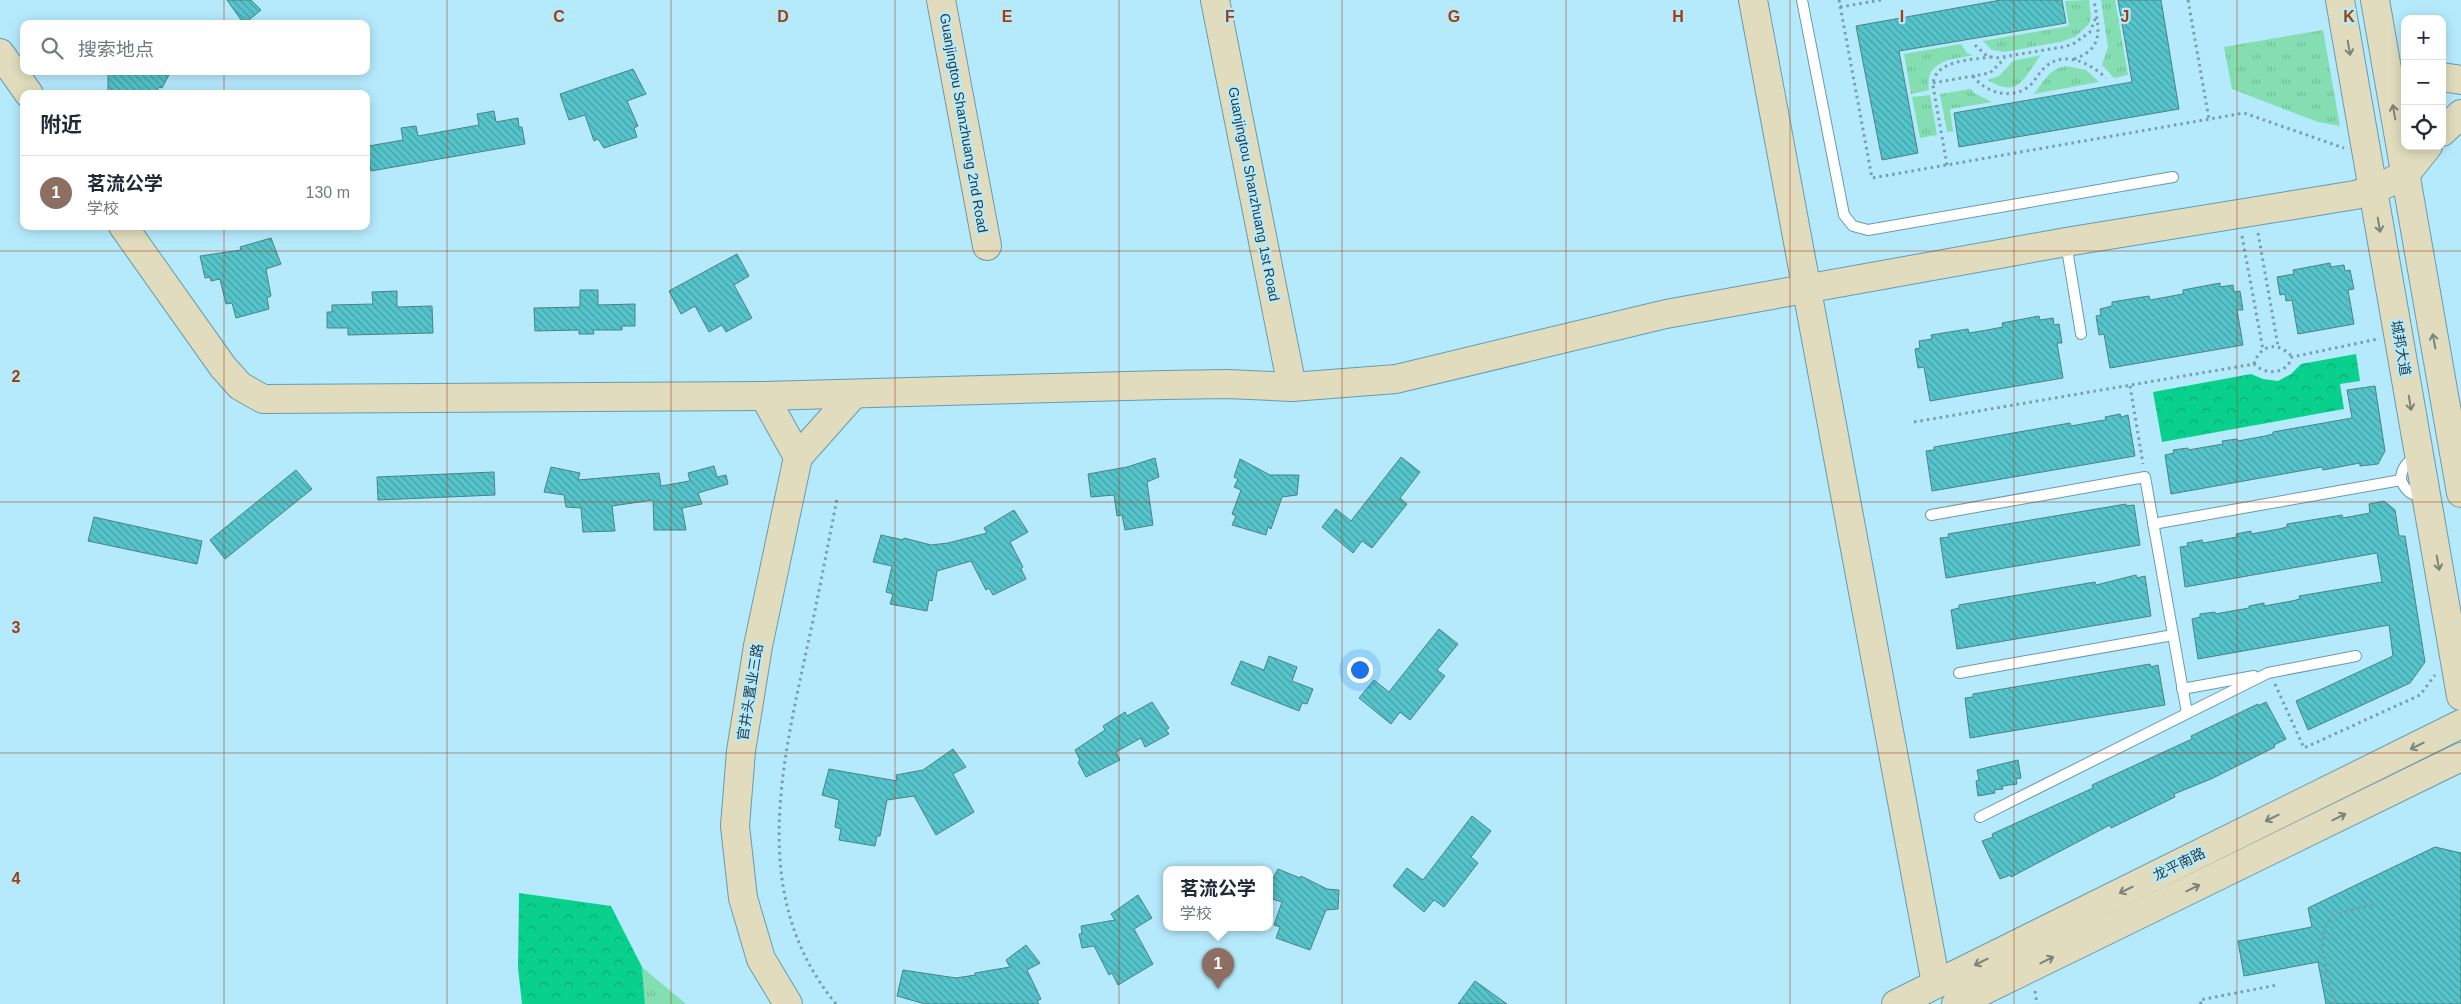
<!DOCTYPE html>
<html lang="zh">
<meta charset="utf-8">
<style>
:root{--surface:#fff;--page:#f6f6f7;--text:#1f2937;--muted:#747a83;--line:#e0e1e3;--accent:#ea580c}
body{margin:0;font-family:Helvetica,"Noto Sans SC",sans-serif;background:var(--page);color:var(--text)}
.controls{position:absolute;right:15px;top:15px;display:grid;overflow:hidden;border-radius:10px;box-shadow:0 2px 12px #0003}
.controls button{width:45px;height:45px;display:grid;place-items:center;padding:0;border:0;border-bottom:1px solid var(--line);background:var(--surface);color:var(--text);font:25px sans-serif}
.you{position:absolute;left:1359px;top:669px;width:18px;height:18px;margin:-12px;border:4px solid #fff;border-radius:50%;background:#1a73e8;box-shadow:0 0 0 8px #1a73e833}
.badge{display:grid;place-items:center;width:32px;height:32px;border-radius:50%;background:var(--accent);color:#fff;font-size:16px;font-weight:700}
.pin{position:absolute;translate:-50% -41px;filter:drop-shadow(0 1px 2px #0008)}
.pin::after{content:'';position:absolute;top:26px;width:18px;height:15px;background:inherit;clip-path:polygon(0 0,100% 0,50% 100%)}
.popup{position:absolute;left:1163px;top:866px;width:110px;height:65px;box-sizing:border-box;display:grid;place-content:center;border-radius:10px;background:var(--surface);filter:drop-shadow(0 1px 4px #0005);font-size:16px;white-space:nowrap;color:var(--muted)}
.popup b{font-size:19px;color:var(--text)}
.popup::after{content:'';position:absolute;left:50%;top:100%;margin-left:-10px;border:10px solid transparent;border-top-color:var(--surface)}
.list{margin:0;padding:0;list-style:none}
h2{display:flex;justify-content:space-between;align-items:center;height:65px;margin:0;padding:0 20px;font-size:21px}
h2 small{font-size:16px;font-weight:400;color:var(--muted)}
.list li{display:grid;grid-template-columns:32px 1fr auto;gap:15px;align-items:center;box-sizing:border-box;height:75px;padding:0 20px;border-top:1px solid var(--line)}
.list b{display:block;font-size:19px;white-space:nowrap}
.list p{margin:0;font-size:16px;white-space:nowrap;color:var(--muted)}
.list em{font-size:16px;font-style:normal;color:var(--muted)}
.icon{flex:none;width:28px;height:28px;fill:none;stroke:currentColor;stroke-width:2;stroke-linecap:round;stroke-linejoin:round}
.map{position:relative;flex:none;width:2461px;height:1004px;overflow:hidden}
.search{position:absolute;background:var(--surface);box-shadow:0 2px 12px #0003;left:20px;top:20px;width:350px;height:55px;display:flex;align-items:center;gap:12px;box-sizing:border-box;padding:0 18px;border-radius:10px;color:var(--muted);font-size:19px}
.panel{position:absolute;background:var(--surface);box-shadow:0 2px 12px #0003;left:20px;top:90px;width:350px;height:140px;border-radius:10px}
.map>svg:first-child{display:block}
</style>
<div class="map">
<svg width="2461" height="1004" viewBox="0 0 2461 1004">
<defs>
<pattern id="grass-tufts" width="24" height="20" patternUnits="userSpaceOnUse" patternTransform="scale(1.25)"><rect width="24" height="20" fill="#84deb1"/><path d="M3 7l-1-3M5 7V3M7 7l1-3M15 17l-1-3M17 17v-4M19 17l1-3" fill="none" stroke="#72bf99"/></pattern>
<pattern id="forest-crowns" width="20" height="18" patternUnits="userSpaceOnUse" patternTransform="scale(1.25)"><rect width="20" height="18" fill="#09d18d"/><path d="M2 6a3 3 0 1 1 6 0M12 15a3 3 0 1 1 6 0" fill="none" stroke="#0aab75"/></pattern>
<pattern id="building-back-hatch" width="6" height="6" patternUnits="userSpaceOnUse" patternTransform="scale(1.25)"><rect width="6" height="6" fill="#55c4cb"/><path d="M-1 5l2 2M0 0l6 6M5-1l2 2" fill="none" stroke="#46a0a6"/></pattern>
</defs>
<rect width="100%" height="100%" fill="#b5eafc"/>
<g fill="url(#grass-tufts)">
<polygon points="2089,0 2091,18 2089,24 2075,37 2060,42 2005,52 1992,50 1983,41 2069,26 2065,1"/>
<polygon points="2101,0 2115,0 2128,75 2114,78 2102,65 2108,47"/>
<polygon points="2323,30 2340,126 2318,122 2232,89 2224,47"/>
<path d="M 1961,44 L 1967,53 L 1973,55 C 1950,60 1925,60 1929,90 L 1911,94 L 1904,54 Z"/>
<path d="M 2041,55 C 2023,78 2020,99 1987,80 L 1999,76 L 2013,61 Z"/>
<path d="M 2066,66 L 2086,70 L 2099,82 L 2034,94 C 2044,81 2049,69 2066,66 Z"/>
<polygon points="1971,89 1974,93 1992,102 1950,109 1953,131 1947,132 1940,94"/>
<polygon points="1930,95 1937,135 1920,138 1912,97"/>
<polygon points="642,967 686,1004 645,1004"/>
</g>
<g fill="url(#forest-crowns)">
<polygon points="2356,354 2360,381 2340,384 2344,409 2162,442 2153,392 2251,374 2263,379 2278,381 2291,374 2301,364"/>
<polygon points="519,893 611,906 642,967 645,1004 522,1004 518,968"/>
</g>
<g fill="url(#building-back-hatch)" stroke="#4b8387">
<polygon points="227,0 251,0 261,10 244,24"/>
<polygon points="2001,0 2062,0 2066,23 1899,51 1918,153 1882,160 1856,26"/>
<polygon points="2118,0 2161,0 2179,109 1959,147 1954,113 2132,82"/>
<polygon points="633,69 646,94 627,101 638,126 634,128 637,137 604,148 598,139 594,141 585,115 569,120 560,94"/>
<polygon points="127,71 171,71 162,88 159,87 155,94 108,94 108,73 130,73"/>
<polygon points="494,111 496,122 518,118 519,127 522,127 525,144 371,171 368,153 370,151 369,146 403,140 401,128 416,126 418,136 479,125 477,114"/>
<polygon points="271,238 281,264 266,269 271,296 267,298 269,309 236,318 232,303 226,304 220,279 211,281 210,277 205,278 200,256 241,250 240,247"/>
<polygon points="737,254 749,276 734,285 752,318 726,332 722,325 709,332 695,306 681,314 669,291"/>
<polygon points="2330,263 2331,267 2344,265 2345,271 2350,270 2354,289 2348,290 2354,324 2298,334 2292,300 2286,301 2285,294 2280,295 2277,277 2294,274 2293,270"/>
<polygon points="2220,283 2220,287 2233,285 2234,292 2240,291 2243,310 2237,310 2243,345 2110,368 2104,334 2099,335 2096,316 2101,315 2100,309 2112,306 2112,302 2149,296 2150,300 2183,294 2183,290"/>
<polygon points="580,290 598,290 598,305 635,304 635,326 622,326 622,330 593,330 594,334 579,334 579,330 535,331 534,308 580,307"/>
<polygon points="397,291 397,307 432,306 433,333 348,335 348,328 327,328 327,312 332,312 332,305 373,304 372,292"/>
<polygon points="2039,316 2040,320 2053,318 2054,325 2059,324 2062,343 2057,343 2063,378 1930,401 1924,367 1918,368 1915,349 1920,348 1919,341 1932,339 1931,335 1968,329 1969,333 1987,330 2003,327 2002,323"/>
<polygon points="2375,386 2385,451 2378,464 2360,466 2360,463 2323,470 2322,467 2171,494 2165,455 2174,453 2173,450 2188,448 2188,450 2223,444 2222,441 2237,439 2238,441 2265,436 2273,434 2273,432 2352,418 2347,390"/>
<polygon points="2120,414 2121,417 2128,415 2135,456 1932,491 1926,451 1934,450 1934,447 2070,423 2071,426 2098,421 2106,420 2105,417"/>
<polygon points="1401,457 1420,472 1400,498 1407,504 1372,548 1362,541 1353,553 1322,527 1336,509 1351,521"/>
<polygon points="1155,458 1159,477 1147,482 1153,525 1125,530 1122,515 1117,516 1114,495 1091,497 1088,474 1127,467"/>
<polygon points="1240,459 1270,475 1299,475 1297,495 1282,497 1271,529 1268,527 1266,535 1232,525 1236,516 1232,514 1241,490 1234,487 1238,479 1234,477"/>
<polygon points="714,466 717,477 726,475 728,484 698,493 702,504 682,508 686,530 654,530 653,500 612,506 615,531 583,532 581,508 566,507 564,495 544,492 551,467 580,473 578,480 659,473 661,486 690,481 688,473"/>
<polygon points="296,470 312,489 225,559 210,540"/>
<polygon points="494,472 495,495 378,500 377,477"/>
<polygon points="2384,501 2395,510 2399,536 2405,536 2425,662 2410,683 2308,730 2296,701 2393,656 2389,625 2198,659 2192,619 2200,617 2200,614 2215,612 2215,614 2249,608 2249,606 2264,603 2264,606 2292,601 2300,599 2299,596 2382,582 2377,553 2185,587 2180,547 2188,546 2187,543 2202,540 2203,543 2237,537 2236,534 2251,531 2251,534 2279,529 2287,527 2287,524 2342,515 2343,518 2370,513 2369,504"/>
<polygon points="2126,504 2126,506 2134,505 2140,545 1946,578 1940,538 1949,537 1948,534"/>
<polygon points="1014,510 1028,532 1010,542 1023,567 1021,569 1026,579 993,595 989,588 986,590 971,561 937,571 932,601 929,600 927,611 890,604 893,594 886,592 892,566 873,562 881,535 903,540 904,538 931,545 948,543 987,533 984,528"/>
<polygon points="94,517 202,541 197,564 88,541"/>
<polygon points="2136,575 2137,578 2145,576 2151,616 1957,649 1951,610 1959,608 1959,605 2095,582 2096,585"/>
<polygon points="1439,629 1458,644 1437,670 1445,676 1410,720 1400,712 1391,724 1359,698 1374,680 1389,692"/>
<polygon points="1269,656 1297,667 1292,681 1313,689 1307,704 1302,703 1299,711 1231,684 1241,661 1264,670"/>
<polygon points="2150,664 2151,667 2158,665 2165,705 1970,738 1965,698 1973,697 1973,694"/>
<polygon points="1152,702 1169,728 1166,730 1169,734 1145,747 1141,738 1116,752 1120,760 1086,777 1078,762 1080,760 1075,750 1105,730 1103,726 1125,712 1127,716"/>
<polygon points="2266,702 2286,739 2274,745 2275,747 2211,779 2174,794 2175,797 2111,828 2110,825 2011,877 2010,875 2000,879 1982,841 1993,837 1992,834 2093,788 2092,785 2192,739 2191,736 2258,704 2258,706"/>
<polygon points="953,749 966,767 953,774 974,812 936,835 914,796 887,800 880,836 877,836 875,846 839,840 841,829 835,827 839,800 822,795 829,769 897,781 896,775 923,770"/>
<polygon points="2018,760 2021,778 2016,779 2017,784 2002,786 2003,789 1994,790 1995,793 1978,796 1976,781 1979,780 1977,770"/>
<polygon points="1472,816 1491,831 1471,857 1478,863 1444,907 1434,900 1424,912 1393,886 1407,868 1423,880"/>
<polygon points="2435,847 2461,853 2461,1004 2326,1004 2318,962 2244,976 2238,941 2312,927 2308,908"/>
<polygon points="1278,869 1300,878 1301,876 1327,889 1339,890 1338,909 1326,910 1310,950 1276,938 1280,927 1274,925 1282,902 1269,898 1269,886"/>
<polygon points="1138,895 1152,918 1134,929 1153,964 1118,985 1112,973 1109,975 1094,946 1082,948 1079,934 1082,934 1081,926 1115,920 1111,914"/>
<polygon points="1026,945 1040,963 1027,970 1041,999 1037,1001 1039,1004 925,1004 897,996 903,970 956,978 975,975 975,973 1010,967 1006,960"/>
<polygon points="1475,981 1507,1004 1458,1004"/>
</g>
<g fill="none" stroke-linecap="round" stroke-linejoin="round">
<g stroke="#699bac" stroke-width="12">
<g id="lane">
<polyline points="1802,0 1844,215 1853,226 1868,230 2173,177"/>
<polyline points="2066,243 2081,334"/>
<path d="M 2419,458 C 2407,460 2401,468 2401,480 C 2405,490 2412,497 2424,495"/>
<polyline points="1931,515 2145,477 2187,713"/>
<polyline points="2153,524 2401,480"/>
<polyline points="1959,673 2173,635"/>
<polyline points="2182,689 2254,676"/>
<polyline points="1980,817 2268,673 2356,656"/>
</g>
</g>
<g stroke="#699bac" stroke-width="30">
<g id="secondary">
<polyline points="941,0 987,246"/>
<polyline points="1215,0 1292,387"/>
<polyline points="1753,0 1936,984"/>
<polyline points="2340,0 2461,696"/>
<polyline points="2375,0 2461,493"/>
<polyline points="0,53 29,94"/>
<polyline points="2442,77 2461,80"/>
<polyline points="2442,132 2461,114"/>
<polyline points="123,226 223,367 240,386 263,399 764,396 1164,385 1227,384 1292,387 1396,379 1666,314 2066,242 2355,195 2373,190 2405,175 2428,146"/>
<polyline points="764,396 798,457"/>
<polyline points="788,1004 761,959 743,898 735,826 741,751 758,646 798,457 854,394"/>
<polyline points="1896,1004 2461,724"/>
<polyline points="1956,1004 2461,757"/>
</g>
</g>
<g stroke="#779eab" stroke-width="3" stroke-dasharray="2.5 4" stroke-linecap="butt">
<polyline points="1839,0 1872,178 2244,113 2344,148"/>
<polyline points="2188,0 2209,119"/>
<polyline points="1840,7 1881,0"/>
<polyline points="1975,45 1987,56 1996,58 2063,47 2073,44 2090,32 2096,17"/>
<path d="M 2074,59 C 2106,48 2098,27 2094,0"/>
<path d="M 1973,76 C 1985,92 2008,99 2025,89 C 2034,84 2037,75 2044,68 C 2063,50 2089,62 2106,78"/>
<polyline points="1933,83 1990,73 2005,58"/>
<path d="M 1947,165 L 1933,86 C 1933,60 1971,60 1990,57"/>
<polyline points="2258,233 2278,346"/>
<polyline points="2242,236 2263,350"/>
<path d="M 2254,364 C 2260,344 2279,341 2292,357"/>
<polyline points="2130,386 2143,464"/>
<path d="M 1914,422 L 2254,364 C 2266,376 2287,374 2292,357 L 2378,339"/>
<polyline points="2275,684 2304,748 2420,695 2435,675"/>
<polyline points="2035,991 2037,1004"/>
<path d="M 836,1004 C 749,898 781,769 807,648 C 818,598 827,549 837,499"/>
<polyline points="2201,1004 2200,1000 2277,985"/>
<path d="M 2334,1004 C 2330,982 2312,933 2332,918 C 2344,910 2359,908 2373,905"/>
</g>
<use href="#lane" stroke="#fff" stroke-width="10"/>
<use href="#secondary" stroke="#e0dcbd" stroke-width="28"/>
</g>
<defs><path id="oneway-shaft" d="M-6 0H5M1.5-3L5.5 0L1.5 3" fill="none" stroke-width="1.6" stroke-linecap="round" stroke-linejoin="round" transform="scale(1.25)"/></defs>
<g stroke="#7a847a">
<use href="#oneway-shaft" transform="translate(2349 48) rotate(80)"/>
<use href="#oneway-shaft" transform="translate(2394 112) rotate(-100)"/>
<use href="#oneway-shaft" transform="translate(2379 225) rotate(80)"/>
<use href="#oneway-shaft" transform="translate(2434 341) rotate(-100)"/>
<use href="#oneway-shaft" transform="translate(2410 403) rotate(80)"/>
<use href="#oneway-shaft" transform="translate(2438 563) rotate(80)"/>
<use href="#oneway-shaft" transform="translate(2417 746) rotate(154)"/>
<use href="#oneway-shaft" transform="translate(2339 817) rotate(-26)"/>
<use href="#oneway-shaft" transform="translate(2272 818) rotate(154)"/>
<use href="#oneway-shaft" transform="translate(2193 888) rotate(-26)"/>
<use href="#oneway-shaft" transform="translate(2126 890) rotate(154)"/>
<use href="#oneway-shaft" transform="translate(2047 960) rotate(-26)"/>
<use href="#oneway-shaft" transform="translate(1981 962) rotate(154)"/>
</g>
<path fill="none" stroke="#a33e0f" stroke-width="1" stroke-opacity="0.55" d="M 224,0 L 224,24M 447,0 L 447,1004M 671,0 L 671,1004M 895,0 L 895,1004M 1119,0 L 1119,1004M 1342,0 L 1342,1004M 1566,0 L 1566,1004M 1790,0 L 1790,1004M 2014,0 L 2014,1004M 2237,0 L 2237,1004M 224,71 L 224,94M 224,226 L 224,1004M 0,251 L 2461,251M 0,502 L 2461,502M 0,753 L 2461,753"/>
<g text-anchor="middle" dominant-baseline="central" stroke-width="4.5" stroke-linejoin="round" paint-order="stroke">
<g font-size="14" fill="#273c44" stroke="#b5eafc">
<text transform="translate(964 123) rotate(80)">Guanjingtou Shanzhuang 2nd Road</text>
<text transform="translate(1254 194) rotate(79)">Guanjingtou Shanzhuang 1st Road</text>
<text transform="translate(2401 348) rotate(80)">城邦大道</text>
<text transform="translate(750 692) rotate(-81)">官井头置业三路</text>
<text transform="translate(2179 864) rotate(-26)">龙平南路</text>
</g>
</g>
<g font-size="16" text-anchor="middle" font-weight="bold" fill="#a33e0f" stroke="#b5eafc" stroke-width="4.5" stroke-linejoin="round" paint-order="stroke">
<text x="559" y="22">C</text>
<text x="783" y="22">D</text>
<text x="1007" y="22">E</text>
<text x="1230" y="22">F</text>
<text x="1454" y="22">G</text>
<text x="1678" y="22">H</text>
<text x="1902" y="22">I</text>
<text x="2125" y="22">J</text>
<text x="2349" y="22">K</text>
<text x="16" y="382">2</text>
<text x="16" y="633">3</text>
<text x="16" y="884">4</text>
</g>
</svg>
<div class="controls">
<button>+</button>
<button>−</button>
<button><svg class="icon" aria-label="locate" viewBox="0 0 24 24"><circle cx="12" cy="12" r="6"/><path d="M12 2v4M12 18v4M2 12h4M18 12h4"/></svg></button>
</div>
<div class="you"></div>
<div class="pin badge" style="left:1218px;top:989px;background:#8d6e63">1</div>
<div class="popup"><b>茗流公学</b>学校</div>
<div class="search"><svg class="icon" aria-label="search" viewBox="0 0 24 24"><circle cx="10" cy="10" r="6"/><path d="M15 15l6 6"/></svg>搜索地点</div>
<section class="panel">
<h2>附近<small></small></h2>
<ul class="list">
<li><span class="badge" style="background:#8d6e63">1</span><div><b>茗流公学</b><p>学校</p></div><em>130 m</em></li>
</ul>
</section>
</div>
